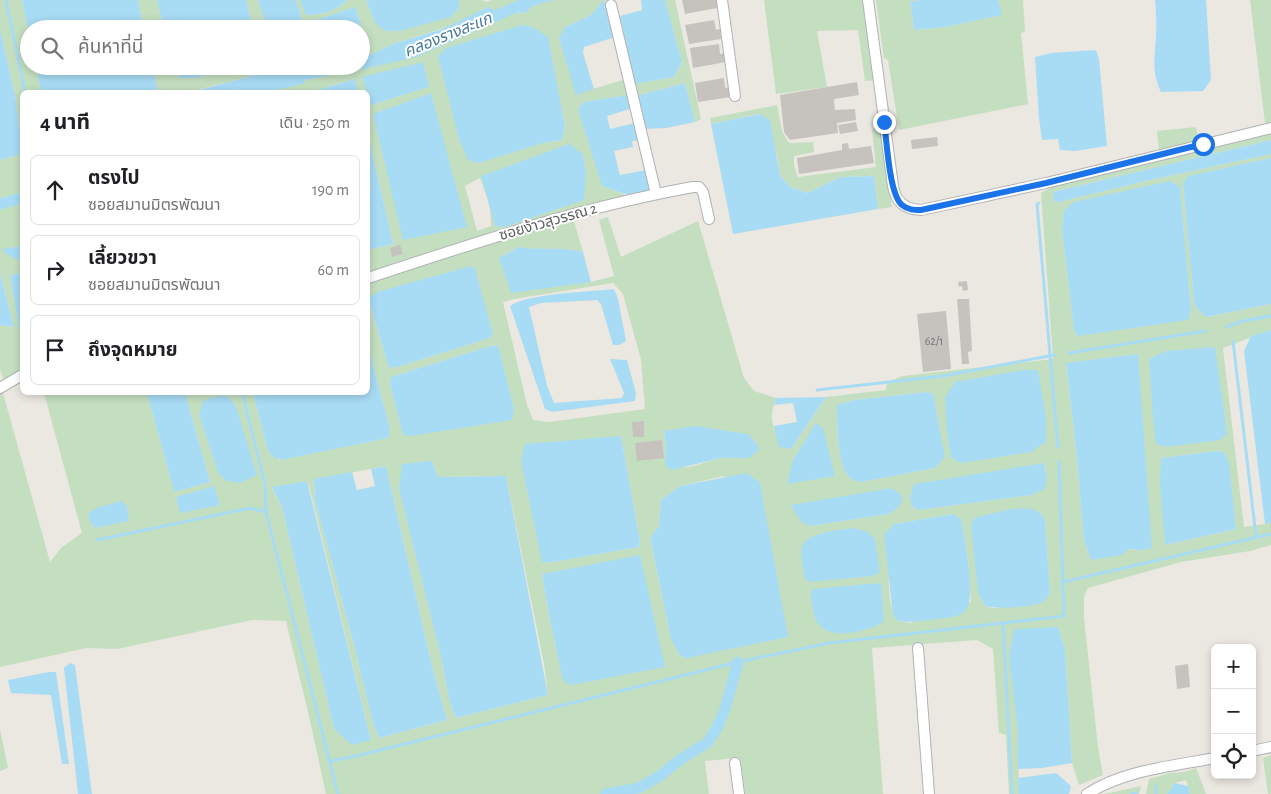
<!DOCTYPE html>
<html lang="th">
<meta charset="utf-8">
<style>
:root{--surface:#fff;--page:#f6f6f6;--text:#202124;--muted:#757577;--line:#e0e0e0}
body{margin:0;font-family:"Alegreya Sans","Noto Sans Thai",sans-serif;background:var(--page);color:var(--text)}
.controls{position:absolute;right:15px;bottom:15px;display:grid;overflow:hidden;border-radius:8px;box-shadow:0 2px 8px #0003}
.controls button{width:45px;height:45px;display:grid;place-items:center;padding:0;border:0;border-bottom:1px solid var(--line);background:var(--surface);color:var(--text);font:25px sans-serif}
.stop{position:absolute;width:15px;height:15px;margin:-11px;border:4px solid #1a73e8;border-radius:50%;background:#fff}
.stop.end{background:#1a73e8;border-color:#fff;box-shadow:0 1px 5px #0008}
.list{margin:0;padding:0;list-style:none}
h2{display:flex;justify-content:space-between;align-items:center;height:65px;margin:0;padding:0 20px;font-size:21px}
h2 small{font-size:16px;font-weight:400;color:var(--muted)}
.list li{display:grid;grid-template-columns:32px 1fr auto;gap:15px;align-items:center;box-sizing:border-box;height:70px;margin:0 10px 10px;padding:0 10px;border:1px solid var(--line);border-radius:8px}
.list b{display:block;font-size:19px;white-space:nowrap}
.list p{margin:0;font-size:16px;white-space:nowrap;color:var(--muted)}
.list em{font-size:16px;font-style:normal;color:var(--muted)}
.icon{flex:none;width:28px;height:28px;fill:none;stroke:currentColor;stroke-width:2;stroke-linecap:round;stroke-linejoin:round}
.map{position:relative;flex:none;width:1271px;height:794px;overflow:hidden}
.search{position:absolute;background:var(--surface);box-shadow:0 2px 8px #0003;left:20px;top:20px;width:350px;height:55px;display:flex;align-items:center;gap:12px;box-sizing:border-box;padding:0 18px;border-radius:28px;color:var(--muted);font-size:19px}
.panel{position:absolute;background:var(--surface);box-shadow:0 2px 8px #0003;left:20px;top:90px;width:350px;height:305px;border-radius:8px}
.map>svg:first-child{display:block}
</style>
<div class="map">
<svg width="1271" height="794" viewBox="0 0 1271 794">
<rect width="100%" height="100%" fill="#ebe7e1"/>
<g fill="#c4dfc0" fill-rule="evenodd">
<polygon points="0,0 22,0 29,34 29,66 36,66 41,92 22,92 22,149 15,95 0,29"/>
<polygon points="138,0 157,0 164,29 144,29"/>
<polygon points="246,0 258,0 267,29 253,29"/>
<path d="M 296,0 L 300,0 L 307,15 C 322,15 337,11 347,0 L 366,0 L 375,23 L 459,8 L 459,0 L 482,0 L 486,2 L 491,0 L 523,0 L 497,11 L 393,44 L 361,59 L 361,43 L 366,40 L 355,7 L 312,21 L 310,29 L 305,29 Z"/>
<path d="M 554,0 L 610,0 L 604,1 L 591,15 L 565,27 L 576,94 L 623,80 L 628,88 L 627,95 L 584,102 L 602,186 L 626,195 L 368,273 L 368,250 L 393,244 L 368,134 L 368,94 L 371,105 L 429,87 L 363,77 L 367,92 L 358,92 L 354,79 L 311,92 L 227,92 L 265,82 L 295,82 L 338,74 L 477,21 L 514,12 L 525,13 L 531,6 ZM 431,94 L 436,114 L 373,115 L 374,114 ZM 560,100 L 565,126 L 562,140 L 543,143 L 459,139 L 456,125 ZM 480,178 L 490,205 L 491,226 L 477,231 L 465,186 Z"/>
<polygon points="665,0 675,0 701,119 695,122 685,83 636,96 635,84 674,77 682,63"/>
<polygon points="764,0 866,0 877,80 865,81 858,30 817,31 827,87 776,94"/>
<polygon points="876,0 920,0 910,2 914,30 946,27 1001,15 998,0 1023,0 1025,32 1021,33 1028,104 899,130 888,60 884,58"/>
<polygon points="1250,0 1271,0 1271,122 1265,123"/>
<polygon points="152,66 173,66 180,78 196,78 241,66 322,66 294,76 274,70 197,90 195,92 158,92"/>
<polygon points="777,105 782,131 789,143 813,142 814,152 794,156 794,165 798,177 876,167 872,129 880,128 892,207 878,209 874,176 841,177 807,193 790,187 780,175 777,155 758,114 711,124 710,118"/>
<polygon points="1196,127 1198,138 1193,143 1159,151 1157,131"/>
<path d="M 1271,134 L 1271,140 L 1053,192 L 1059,202 L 1141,182 L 1271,154 L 1271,158 L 1189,176 L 1183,184 L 1194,302 L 1197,309 L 1207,317 L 1271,304 L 1271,330 L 1223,348 L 1244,527 L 1271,523 L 1271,545 L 1250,551 L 1181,562 L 1088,588 L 1084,597 L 1084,618 L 1098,747 L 1103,775 L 1079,785 L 1072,763 L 1065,649 L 1058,627 L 1018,731 L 1019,794 L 1009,794 L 1006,735 L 999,733 L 993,649 L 977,640 L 872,648 L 883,794 L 745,794 L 741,763 L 737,758 L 705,761 L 709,794 L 326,794 L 308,712 L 286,621 L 252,620 L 117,649 L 87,648 L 0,667 L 0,394 L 3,393 L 50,562 L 61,548 L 82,533 L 44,393 L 147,393 L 174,492 L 210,482 L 185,393 L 253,393 L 268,451 L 279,460 L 388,438 L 390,430 L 388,421 L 368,346 L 368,283 L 494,242 L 574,221 L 583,252 C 562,246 540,251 519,247 L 499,258 L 591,282 L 614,276 L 599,220 L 608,217 L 621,257 L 698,221 L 744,378 L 754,391 L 776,398 C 767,424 773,429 791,449 L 826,397 L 886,390 L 887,382 L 903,376 L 1053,359 L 1041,193 L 1053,186 ZM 1180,187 L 1191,310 L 1188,319 L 1074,330 L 1062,230 L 1064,211 ZM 613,283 L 623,294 L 641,360 L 645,409 L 549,422 L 533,420 L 527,405 L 503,302 L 514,299 ZM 370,298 L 493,334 L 490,338 L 397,367 L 389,368 L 370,305 ZM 498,345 L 404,435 L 390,384 L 391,377 L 487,347 ZM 1138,354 L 1141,550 L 1128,549 L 1091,560 L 1084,541 L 1077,458 L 1066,364 ZM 926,392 L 933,394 L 941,438 L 935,468 L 861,482 C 858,481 853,481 850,478 C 837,467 837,422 837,405 L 854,400 ZM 816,424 L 817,424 L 835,476 L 815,478 L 793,460 ZM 664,431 L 749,458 L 721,458 L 689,467 L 665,465 L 666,447 ZM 621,436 L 640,541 L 639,547 L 559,561 L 542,563 ZM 1216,451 L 1224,452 L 1236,529 L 1165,545 L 1161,458 ZM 432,461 L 438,477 L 506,476 L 544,664 L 548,695 L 456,718 L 450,703 L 441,657 ZM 1044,463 L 1047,479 L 1032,495 L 919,510 L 912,507 ZM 386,466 L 432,666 L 447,720 L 379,738 L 373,723 L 356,653 L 315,500 L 314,480 ZM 724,476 L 692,655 L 687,658 L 680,656 L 671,639 L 650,539 L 659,526 L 661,500 L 680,486 ZM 307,481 L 310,489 L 371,740 L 334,729 L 282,507 L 272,488 ZM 826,500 L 889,514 L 810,526 ZM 953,514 L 961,519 L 968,560 L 971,602 L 910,623 L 898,621 C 882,599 891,550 894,524 ZM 1045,520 L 1050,593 L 1037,604 L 993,608 L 985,606 L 978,593 ZM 853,528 L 871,576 L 850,577 ZM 542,575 L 563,681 L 547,605 Z"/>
<polygon points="22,154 22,193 0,198 0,160"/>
<polygon points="22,203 22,246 2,250 18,260 22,258 22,272 10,276 19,327 22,337 22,372 4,381 0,369 0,325 14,327 0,273 0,208"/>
<polygon points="0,729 8,768 0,771"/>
<polygon points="1271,755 1271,794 1268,794 1263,758"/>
<polygon points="1196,768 1206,794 1190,794 1186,780 1175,783 1167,794 1146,794 1149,779 1170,773 1184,772"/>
<polygon points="1141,786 1139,794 1105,794"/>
</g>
<g fill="#a8dcf4">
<polygon points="22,0 138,0 144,29 29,29 29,34"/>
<polygon points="157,0 246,0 253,29 164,29"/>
<polygon points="258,0 296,0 305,29 267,29"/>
<path d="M 300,0 L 347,0 C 337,11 321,15 306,15 Z"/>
<polygon points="366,0 459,0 459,8 451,17 400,31 385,31 375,23"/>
<polygon points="523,0 554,0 532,6 526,13 514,12 477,21 361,65 361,59 393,44 442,29 488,7 497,11"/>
<polygon points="604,0 615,37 584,47 583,53 594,89 576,95 559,38 565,27 591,15"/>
<polygon points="641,0 665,0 682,62 674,77 635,84 620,16 642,10"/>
<polygon points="920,0 998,0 1002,15 946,27 914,30 910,2"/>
<path d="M 1155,0 L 1206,0 L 1211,80 L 1203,91 L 1161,92 C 1151,70 1155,58 1156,35 C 1157,24 1156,12 1155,0 Z"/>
<polygon points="355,7 366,40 361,43 361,29 310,29 312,21"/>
<polygon points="522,25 533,27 548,37 565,126 562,140 543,143 479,163 468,160 459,139 438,56 446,48"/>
<polygon points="0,29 15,95 22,149 22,154 0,160"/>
<polygon points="1096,50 1099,59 1107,146 1075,151 1060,150 1058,139 1042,140 1039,118 1035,57 1051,53"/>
<polygon points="423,62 429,87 371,105 362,77"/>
<polygon points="36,66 152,66 158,92 41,92"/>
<polygon points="173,66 241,66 196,78 180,78"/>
<polygon points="322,66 358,66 338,74 295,82 265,82 227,92 196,92 199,90 274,70 294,76"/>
<polygon points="355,79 358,92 311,92"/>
<polygon points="685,83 695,122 666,128 645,129 636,96"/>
<polygon points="431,93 467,227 403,240 373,114"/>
<path d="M 627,95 L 633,108 L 607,116 L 610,129 L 635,123 L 640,140 L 632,141 L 633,147 L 614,151 L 620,175 L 646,170 L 650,189 C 637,202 617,191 602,186 L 578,109 L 584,102 Z"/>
<polygon points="759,114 770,120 780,175 790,187 807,193 841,177 874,176 878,209 733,234 711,124"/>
<polygon points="368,134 393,244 368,250"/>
<polygon points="1271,140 1271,154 1141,182 1059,202 1054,201 1053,192"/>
<polygon points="569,144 583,154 586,174 584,200 505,227 495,226 481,176"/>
<polygon points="1271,158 1271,304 1206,317 1197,309 1194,302 1183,184 1188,176"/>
<polygon points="1170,181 1180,187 1191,310 1188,320 1078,336 1074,330 1062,230 1064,211 1074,202"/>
<polygon points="22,246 22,258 18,260 5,253 2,249"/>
<path d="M 519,247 C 540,251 562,246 583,252 L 591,282 L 511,293 L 499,258 Z"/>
<polygon points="471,266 475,269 493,334 490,338 397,367 389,368 370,304 370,298 377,292"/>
<polygon points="22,272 22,337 19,327 10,276"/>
<polygon points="0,273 1,277 14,327 0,325"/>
<path d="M 614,289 L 618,299 L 626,341 L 619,345 L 613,345 L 601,304 L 597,300 L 541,303 L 529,307 L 547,386 L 554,403 L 622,398 L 624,393 L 610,359 L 627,360 L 636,393 L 635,401 L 552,412 L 545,409 L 510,306 C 529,293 589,292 614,289 Z"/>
<polygon points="1271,330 1271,523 1265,524 1244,351 1251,336"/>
<polygon points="498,345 514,409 512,420 411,436 403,435 390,384 391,377 487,347"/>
<path d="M 368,346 L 388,421 L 390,430 L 388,438 L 286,459 C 277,460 273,458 268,451 L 253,393 L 368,392 Z"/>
<polygon points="1215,347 1227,434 1220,440 1166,447 1156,444 1153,419 1149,359 1166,351"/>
<polygon points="1138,354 1152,548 1141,550 1128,549 1122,555 1091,560 1084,541 1077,458 1066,363"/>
<polygon points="1024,370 1038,370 1046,418 1046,442 1031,452 961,463 951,458 947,433 945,398 955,382"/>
<path d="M 927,392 L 933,394 L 945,457 L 935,468 L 861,482 C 857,481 853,481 850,478 C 837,467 837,422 837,405 L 854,400 Z"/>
<polygon points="147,393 185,393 210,482 174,492"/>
<polygon points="226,396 233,402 237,410 257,475 240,483 226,481 218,472 199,415 203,401 213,397"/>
<polygon points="826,397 791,449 779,447 774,426 797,422 793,403 774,405 776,398"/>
<polygon points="816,423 823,428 835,476 787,484 793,460"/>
<polygon points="695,426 748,434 757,444 759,450 749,458 721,458 671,470 665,465 666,447 664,431"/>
<polygon points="621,436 640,541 639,547 559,561 542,563 521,461 525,444"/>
<polygon points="1216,451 1224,452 1229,463 1236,529 1165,545 1160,484 1161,458"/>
<polygon points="432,461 438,477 506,476 548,695 456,718 450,703 441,657 399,489 402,464"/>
<polygon points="1044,463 1047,479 1044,489 1032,495 919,510 912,507 910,497 914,484"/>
<polygon points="386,466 432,666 447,720 379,738 373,723 356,653 315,500 314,479 352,472 357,490 375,486 371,469"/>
<polygon points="747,473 760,483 788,637 687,658 680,656 671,639 650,538 659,526 661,500 680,486"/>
<polygon points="307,481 371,740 352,745 334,729 282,507 272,487"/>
<polygon points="214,486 220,505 180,513 176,497"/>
<polygon points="892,488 901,495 902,502 896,509 889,514 810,526 801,522 791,505"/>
<polygon points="121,501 127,506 129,521 95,528 90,522 88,513 99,507"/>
<path d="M 1010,509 C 1025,509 1037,505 1045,520 L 1050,593 C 1048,597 1046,600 1042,602 C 1030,608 998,609 985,606 L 978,593 L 971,525 L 974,518 Z"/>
<path d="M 953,514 L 961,519 C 964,536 977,598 966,610 C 959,618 946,618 936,619 C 923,621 911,623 898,621 L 893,615 L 884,535 L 894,524 Z"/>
<path d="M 853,528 L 866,531 L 875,539 L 880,573 L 871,576 L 810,582 L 805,579 C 804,569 800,556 802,547 C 806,532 840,530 853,528 Z"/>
<polygon points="640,555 665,667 571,685 563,681 547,605 542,574"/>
<path d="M 881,583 L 884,621 C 872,631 838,638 824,629 C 816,624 814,617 813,609 C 811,602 810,596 812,589 Z"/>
<polygon points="1058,627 1065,649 1072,763 1042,768 1018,769 1018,731 1009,656 1014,629"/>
<polygon points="70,663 75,665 92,794 78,794 64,668"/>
<polygon points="49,672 56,672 69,764 62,764 51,695 11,693 8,680"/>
<polygon points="1056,773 1071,786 1069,794 1019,794 1018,778"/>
<polygon points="1175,783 1188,786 1190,794 1167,794"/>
</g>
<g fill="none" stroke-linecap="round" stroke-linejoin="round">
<g stroke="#a8dcf4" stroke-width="3">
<polyline points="6,0 25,92"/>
<polyline points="1039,203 1037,204 1058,447"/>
<polyline points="1226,327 1243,321 1271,316"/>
<polyline points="1233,341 1256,536"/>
<polyline points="1069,353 1205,331"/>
<polyline points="817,390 943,376 1054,355"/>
<polyline points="242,392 265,484 266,512"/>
<polyline points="97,540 250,508 266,512 338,794"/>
<polyline points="1063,582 1271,534"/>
<polyline points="1003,623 1012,794"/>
<polyline points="331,761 356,756 738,662 829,643 1064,616 1059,462"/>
<polyline points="1132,794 1136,793"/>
<polyline points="1156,794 1156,786"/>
</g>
<g stroke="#a8dcf4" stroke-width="11">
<polyline points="361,64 414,52 532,0"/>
<polyline points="242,92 300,79"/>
<polyline points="0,204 22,198"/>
<polyline points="606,794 639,788 661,775 681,759 707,743 717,728 725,709 738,662"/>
</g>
</g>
<g fill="#c6c2be">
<polygon points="682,0 716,0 717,8 685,14"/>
<polygon points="714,20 716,30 720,29 721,39 689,44 685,25"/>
<polygon points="719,44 720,54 724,53 726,62 693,68 690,48"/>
<polygon points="255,66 267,66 268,69 256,71"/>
<polygon points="724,78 725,88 730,87 731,97 698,102 695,83"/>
<polygon points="857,82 859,95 834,99 835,110 855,109 856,120 837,123 838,133 790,140 784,132 780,95"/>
<polygon points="856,122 858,131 840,134 838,125"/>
<polygon points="937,137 938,146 912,149 911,140"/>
<polygon points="848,143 849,149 871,146 874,163 799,174 797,158 842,150 842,144"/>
<polygon points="400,245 403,254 392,257 390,248"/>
<polygon points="967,281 968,290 963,291 962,286 959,287 958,282"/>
<polygon points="957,299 969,299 972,351 968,352 969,364 962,364"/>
<polygon points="946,311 951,369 923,372 917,314"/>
<polygon points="644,421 644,437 633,437 632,422"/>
<polygon points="662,440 664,458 637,461 635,443"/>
<polygon points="1188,664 1190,687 1177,689 1175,666"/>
</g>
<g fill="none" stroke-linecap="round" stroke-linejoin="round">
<g stroke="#afb2b5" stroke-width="12">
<g id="street">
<polyline points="722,0 735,96"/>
<path d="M 868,0 L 893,186 C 896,202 904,209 921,210 L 1046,183 L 1271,128"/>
<polyline points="611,5 656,194"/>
<path d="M 368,278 C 474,243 582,207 693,187 L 699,187 L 703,192 L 709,219"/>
<polyline points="0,388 22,375"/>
<polyline points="918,648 929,794"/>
<polyline points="1252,751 1271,747"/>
<polyline points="735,763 739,794"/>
<path d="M 1087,794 C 1124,770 1173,766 1215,758"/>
</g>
</g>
<use href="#street" stroke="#fff" stroke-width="10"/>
</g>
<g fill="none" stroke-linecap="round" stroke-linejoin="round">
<path stroke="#1a73e8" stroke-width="6" d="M 884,122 C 887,141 889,194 902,205 C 908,210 914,210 921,210 L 1046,183 L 1203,144"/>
</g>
<g text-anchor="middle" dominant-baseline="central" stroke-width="4" stroke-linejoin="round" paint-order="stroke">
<g font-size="12" fill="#757678">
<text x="934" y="341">62/1</text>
</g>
<g font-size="15" fill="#5a5d60" stroke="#fff">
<text transform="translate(548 222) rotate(-16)">ซอยง้าวสุวรรณ 2</text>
</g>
<g font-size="16" font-style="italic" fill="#467a9b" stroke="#fff">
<text transform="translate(448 35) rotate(-22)">คลองรางสะแก</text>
</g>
</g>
</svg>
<div class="controls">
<button>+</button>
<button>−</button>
<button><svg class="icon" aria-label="locate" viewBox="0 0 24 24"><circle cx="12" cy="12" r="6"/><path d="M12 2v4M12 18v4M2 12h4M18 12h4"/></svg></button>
</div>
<div class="stop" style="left:1203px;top:144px"></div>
<div class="stop end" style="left:884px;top:122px"></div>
<div class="search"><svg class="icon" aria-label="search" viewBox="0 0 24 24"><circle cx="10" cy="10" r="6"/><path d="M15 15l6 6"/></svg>ค้นหาที่นี่</div>
<section class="panel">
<h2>4 นาที<small>เดิน · 250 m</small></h2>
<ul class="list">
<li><svg class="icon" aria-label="ahead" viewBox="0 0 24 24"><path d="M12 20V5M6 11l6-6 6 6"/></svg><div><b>ตรงไป</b><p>ซอยสมานมิตรพัฒนา</p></div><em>190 m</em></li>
<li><svg class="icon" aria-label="right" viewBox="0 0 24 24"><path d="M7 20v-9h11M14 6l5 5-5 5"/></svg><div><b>เลี้ยวขวา</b><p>ซอยสมานมิตรพัฒนา</p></div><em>60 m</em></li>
<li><svg class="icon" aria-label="arrive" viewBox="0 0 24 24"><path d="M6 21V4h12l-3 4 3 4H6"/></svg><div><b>ถึงจุดหมาย</b></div></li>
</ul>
</section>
</div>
